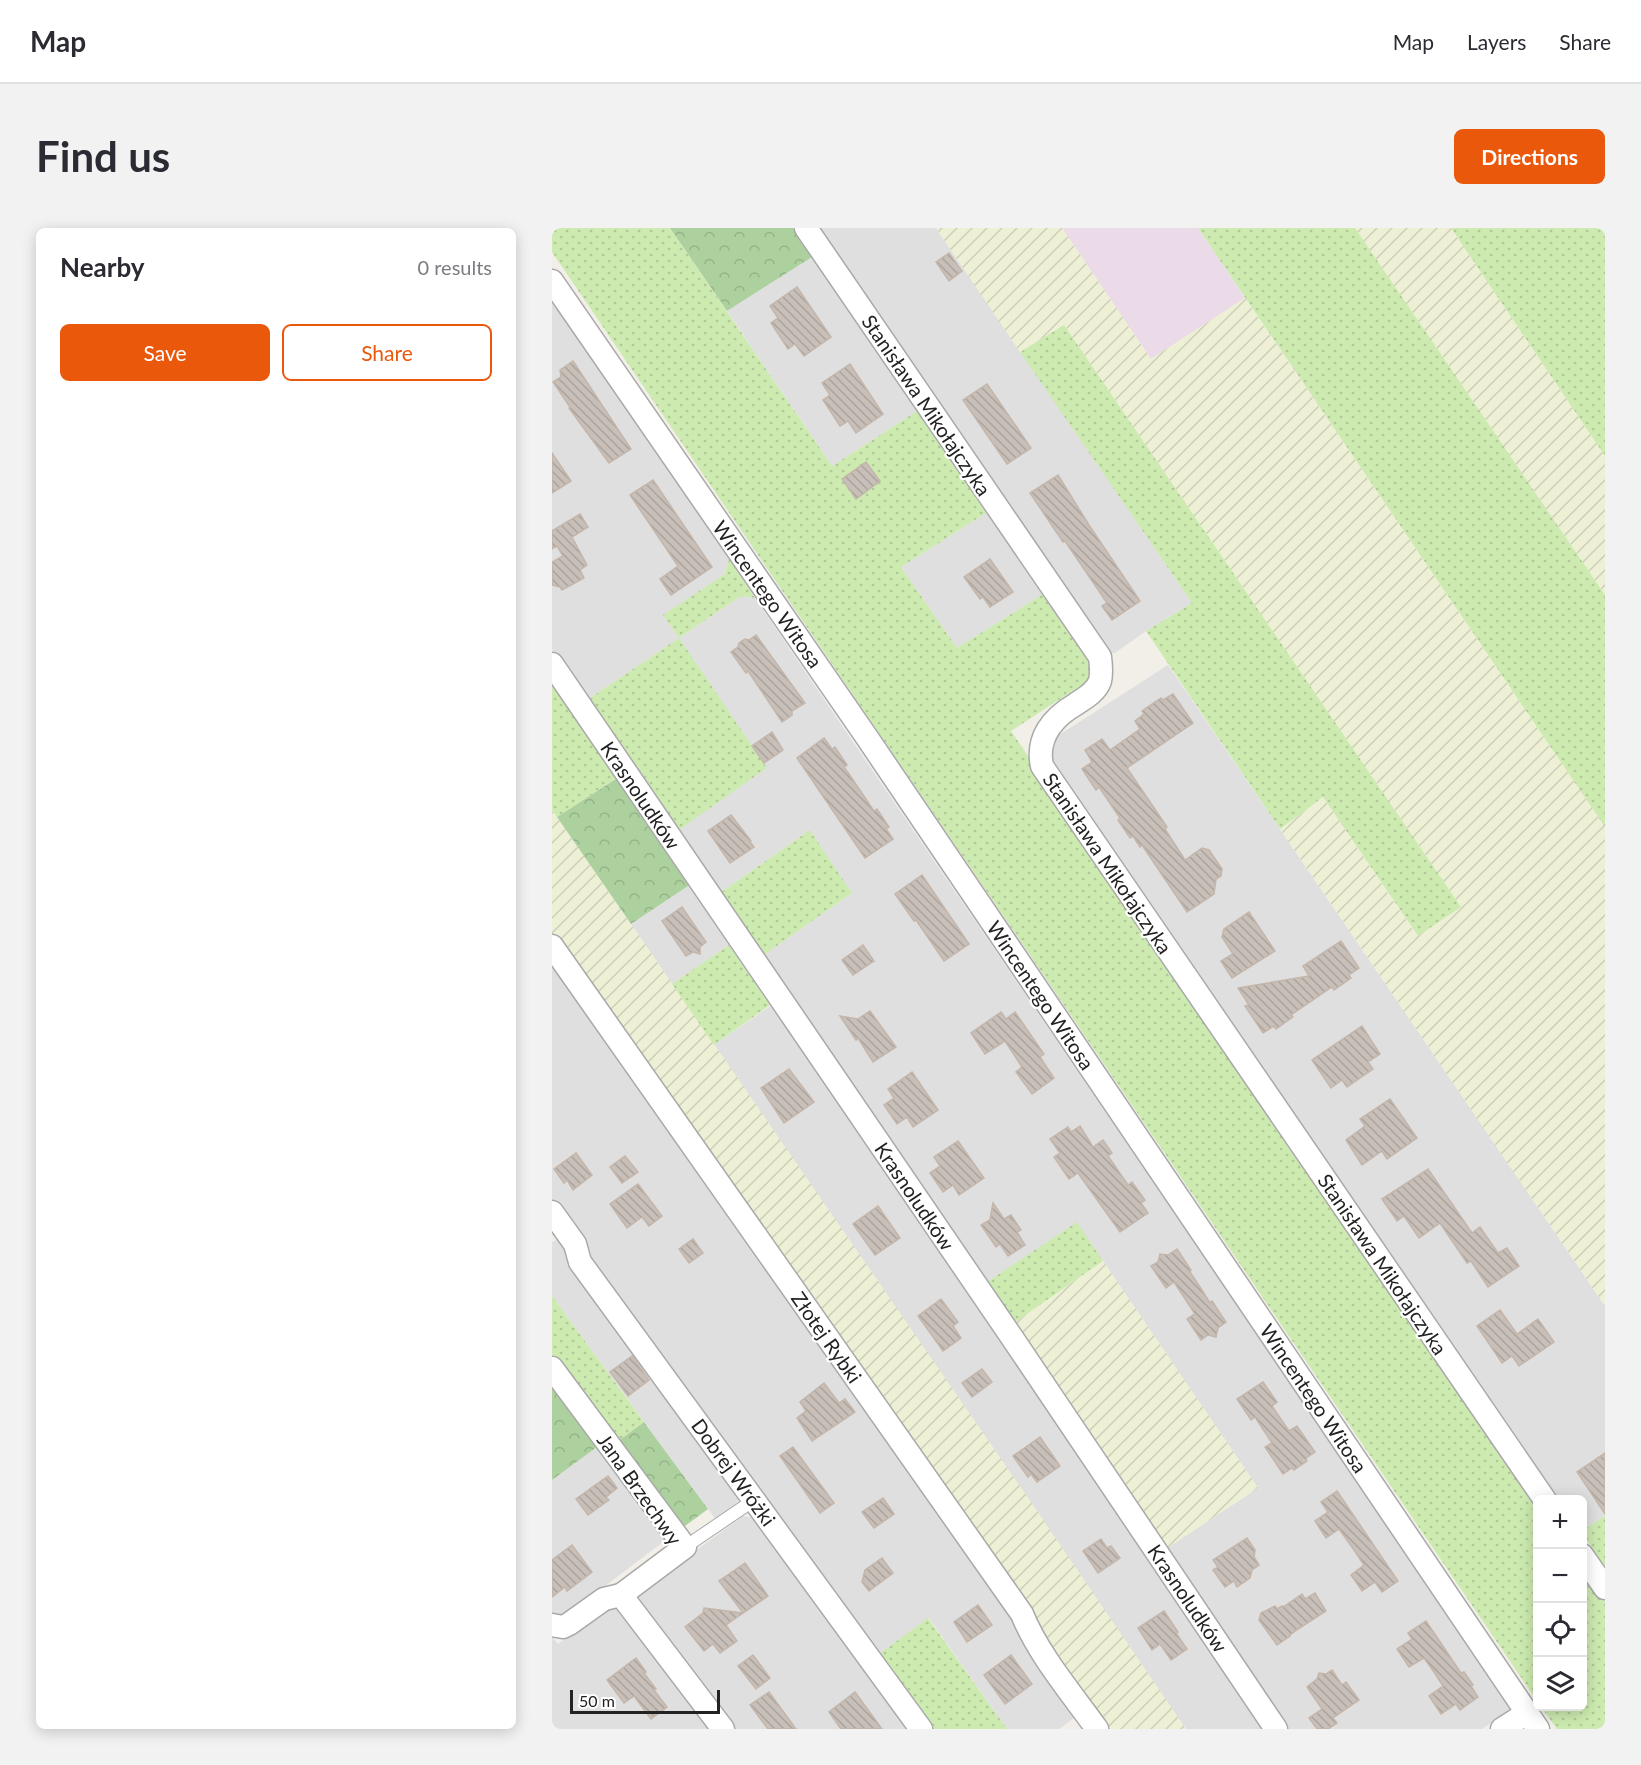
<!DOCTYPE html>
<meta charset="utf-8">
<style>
:root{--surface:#fff;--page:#f2f2f3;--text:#2b2b33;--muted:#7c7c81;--line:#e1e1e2;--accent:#ea580c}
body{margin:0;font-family:Lato,sans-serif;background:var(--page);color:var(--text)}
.controls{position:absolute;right:18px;bottom:18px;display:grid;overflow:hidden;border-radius:9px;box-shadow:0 3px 15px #0003}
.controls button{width:54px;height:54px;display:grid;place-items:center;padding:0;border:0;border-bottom:2px solid var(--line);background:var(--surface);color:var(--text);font:30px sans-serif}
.scale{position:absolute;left:18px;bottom:15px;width:150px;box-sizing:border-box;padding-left:6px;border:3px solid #222;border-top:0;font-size:16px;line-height:21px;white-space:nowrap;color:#222;-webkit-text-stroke:4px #fff;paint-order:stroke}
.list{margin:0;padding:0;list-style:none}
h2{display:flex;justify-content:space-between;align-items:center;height:78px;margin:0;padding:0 24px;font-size:26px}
h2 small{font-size:20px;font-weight:400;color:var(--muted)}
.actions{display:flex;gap:12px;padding:18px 24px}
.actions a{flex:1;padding:14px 0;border:2px solid var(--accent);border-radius:9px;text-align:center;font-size:21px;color:var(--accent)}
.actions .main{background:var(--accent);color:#fff}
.icon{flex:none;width:33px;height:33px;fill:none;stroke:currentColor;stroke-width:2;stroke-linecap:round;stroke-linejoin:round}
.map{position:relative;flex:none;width:1053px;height:1501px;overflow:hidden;border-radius:9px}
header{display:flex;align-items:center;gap:36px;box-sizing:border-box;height:84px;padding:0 30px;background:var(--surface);border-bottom:2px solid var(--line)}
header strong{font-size:28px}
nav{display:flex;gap:33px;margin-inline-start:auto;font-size:21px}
.intro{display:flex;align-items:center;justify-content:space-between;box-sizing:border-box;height:144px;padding:0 36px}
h1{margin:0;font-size:42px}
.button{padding:15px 27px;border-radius:9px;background:var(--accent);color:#fff;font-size:21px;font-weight:700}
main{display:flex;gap:36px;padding:0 36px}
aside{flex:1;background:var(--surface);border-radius:9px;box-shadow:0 3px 15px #0003}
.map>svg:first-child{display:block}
</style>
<header>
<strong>Map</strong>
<nav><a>Map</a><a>Layers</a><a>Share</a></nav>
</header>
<div class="intro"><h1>Find us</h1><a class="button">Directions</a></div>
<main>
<aside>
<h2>Nearby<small>0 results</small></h2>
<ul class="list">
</ul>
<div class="actions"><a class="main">Save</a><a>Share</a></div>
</aside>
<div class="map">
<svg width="1053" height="1501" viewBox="0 0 1053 1501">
<defs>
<pattern id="farmland-furrows" width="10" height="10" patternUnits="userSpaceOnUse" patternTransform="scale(1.5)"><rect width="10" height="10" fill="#eef0d5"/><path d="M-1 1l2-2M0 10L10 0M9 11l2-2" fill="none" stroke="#ccceb7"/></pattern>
<pattern id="grass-dots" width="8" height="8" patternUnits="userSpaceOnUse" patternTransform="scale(1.5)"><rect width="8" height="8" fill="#cdebb0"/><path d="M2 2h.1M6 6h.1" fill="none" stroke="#b0c997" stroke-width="1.8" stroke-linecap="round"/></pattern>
<pattern id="forest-crowns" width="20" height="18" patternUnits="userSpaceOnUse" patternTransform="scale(1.5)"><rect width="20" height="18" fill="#add19e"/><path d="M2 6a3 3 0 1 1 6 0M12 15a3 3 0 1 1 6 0" fill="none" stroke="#95b388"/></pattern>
<pattern id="building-back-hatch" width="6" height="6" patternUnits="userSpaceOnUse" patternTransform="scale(1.5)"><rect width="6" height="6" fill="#c7bfb8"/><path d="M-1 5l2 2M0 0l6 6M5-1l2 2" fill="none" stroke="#aba49e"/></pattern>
</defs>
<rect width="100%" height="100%" fill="#f2efe9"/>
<g fill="#e0dfdf">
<polygon points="264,0 384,0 640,375 594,403 563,425 553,425"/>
<polygon points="260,29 365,183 280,238 175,83"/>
<polygon points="0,73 177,331 173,346 112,388 127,410 189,368 203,370 960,1481 930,1501 732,1501 612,1322 706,1260 525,995 432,1056 209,729 300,665 258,602 165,667 121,605 214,540 127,410 35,472 0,421"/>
<polygon points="434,285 491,366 405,420 349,339"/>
<polygon points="616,437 1053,1078 1053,1288 1031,1303 1030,1272 1007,1271 500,530 504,509"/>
<polygon points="137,657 177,717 120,756 79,696"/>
<polygon points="0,732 466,1392 461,1396 525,1488 507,1501 455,1501 377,1390 323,1429 32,1031 39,1025 0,972"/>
<polygon points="224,774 714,1501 634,1501 162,817"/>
<polygon points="10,1008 187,1262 185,1279 165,1293 0,1068 0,1013 1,1014"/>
<polygon points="49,1216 119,1308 8,1392 0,1390 0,1252"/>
<polygon points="191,1288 203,1290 356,1501 182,1501 87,1374 87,1364"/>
<polygon points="57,1378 69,1380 159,1501 0,1501 0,1409 6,1416"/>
</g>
<polygon fill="#ebdbe8" points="510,0 646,0 693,70 599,131"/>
<g fill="url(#farmland-furrows)">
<polygon points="384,0 510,0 599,131 693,70 1053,599 1053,1078 728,601 771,569 865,708 909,679 512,97 468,124"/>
<polygon points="803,0 899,0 1053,228 1053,367"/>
<polygon points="0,582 483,1280 634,1501 556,1501 0,709"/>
<polygon points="551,1033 706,1260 612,1322 459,1097"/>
</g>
<g fill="url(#grass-dots)">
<polygon points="0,0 118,0 280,238 365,183 434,285 349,339 405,420 491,366 541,439 537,452 459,503 985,1275 985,1473 0,24"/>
<polygon points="646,0 803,0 1053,367 1053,599"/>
<polygon points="899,0 1053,0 1053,228"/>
<polygon points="512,97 909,679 866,708 771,569 728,601 594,403 640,375 468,124"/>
<polygon points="177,331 203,370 189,368 127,410 215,540 124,604 35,472 127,410 111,387 173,346"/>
<polygon points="0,444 70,547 5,589 0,582"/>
<polygon points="258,602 300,665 209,729 165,667"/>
<polygon points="177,717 218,777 162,817 120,756"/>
<polygon points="525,994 551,1033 459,1097 432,1056"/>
<polygon points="0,1068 92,1194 65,1214 0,1127"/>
<polygon points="1053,1288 1053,1339 1031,1306 1030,1303"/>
<polygon points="1031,1341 1053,1374 1053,1501 1005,1501 989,1479 1030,1478"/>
<polygon points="376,1390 455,1501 375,1501 323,1429"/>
</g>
<g fill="url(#forest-crowns)">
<polygon points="118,0 241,0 260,29 175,83"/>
<polygon points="70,547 142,654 79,696 5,589"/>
<polygon points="0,1149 49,1216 0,1252"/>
<polygon points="92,1194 156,1281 129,1301 65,1214"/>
</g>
<g fill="url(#building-back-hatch)" stroke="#c4b6ab" stroke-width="1.5">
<polygon points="397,25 410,43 397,53 384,34"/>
<polygon points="245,59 279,109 252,128 243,116 236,121 219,95 226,90 218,78"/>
<polygon points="21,133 79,221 57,235 17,180 18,179 1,154 9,149 8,142"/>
<polygon points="298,136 331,186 304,205 296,193 288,198 271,172 278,167 270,155"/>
<polygon points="435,156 479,220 455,236 411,172"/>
<polygon points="0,225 19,253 0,265"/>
<polygon points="314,234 328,253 304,271 290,251"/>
<polygon points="506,247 537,297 588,373 560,392 550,378 555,375 513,313 511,314 478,265"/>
<polygon points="101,252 160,339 119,367 108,351 126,338 78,267"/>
<polygon points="28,286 36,299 20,309 35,337 28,342 32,350 10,362 8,359 0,357 0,334 11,328 5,318 0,321 0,303"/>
<polygon points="438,331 461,364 438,379 431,369 428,371 412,349"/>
<polygon points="204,407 253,475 240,483 240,487 230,494 196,443 194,445 179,424 186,419 187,415 193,411 197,412"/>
<polygon points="621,466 641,495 575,540 615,599 613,601 633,632 650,620 657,622 670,641 669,648 664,651 662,666 635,684 590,617 588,619 581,608 578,610 566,592 568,590 547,559 544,562 530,541 540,534 533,522 550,511 558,522 588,501 583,493 592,486 590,483 609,470 611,472"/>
<polygon points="220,504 231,522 212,535 200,518"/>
<polygon points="272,510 280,521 283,519 295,537 292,539 299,549 322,583 325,581 337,599 334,601 341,611 313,630 245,530"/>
<polygon points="179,587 199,613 198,614 202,619 178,635 156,603"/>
<polygon points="370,647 417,716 392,733 364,692 362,693 343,666"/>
<polygon points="130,679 154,714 148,719 148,726 141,724 134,728 110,693"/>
<polygon points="697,684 723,723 680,750 669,733 681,726 670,709 672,701"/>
<polygon points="789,713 807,740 797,747 799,750 782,762 780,759 739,787 741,789 724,801 722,798 711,805 693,778 697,777 686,760 757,748 751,738"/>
<polygon points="311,717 322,733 301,747 290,732"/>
<polygon points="318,783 344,819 321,834 306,810 304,812 288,788 306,791"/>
<polygon points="449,784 454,791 463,784 492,826 488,829 502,850 480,866 464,844 470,839 453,813 433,826 419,805"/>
<polygon points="810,798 828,826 816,834 821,841 795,859 790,852 779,860 760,832"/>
<polygon points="237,841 262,874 232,895 209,860"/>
<polygon points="360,844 386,882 361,899 355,889 345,896 332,877 342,870 336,861"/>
<polygon points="838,871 865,910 835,931 830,923 810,937 794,912 813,898 808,891"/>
<polygon points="528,898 541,919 551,912 560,925 556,928 576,957 580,954 593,972 589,975 596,985 568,1004 526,945 517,951 502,929 508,925 498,911 516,899 519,904"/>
<polygon points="406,913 432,950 407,967 401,957 391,964 378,945 388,938 382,929"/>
<polygon points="24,925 40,947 21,962 15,952 12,955 2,941"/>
<polygon points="73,928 86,944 70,955 58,939"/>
<polygon points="876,941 920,1005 928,999 946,1025 955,1020 967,1038 936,1059 919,1033 915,1035 888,995 867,1010 852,988 845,993 830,971"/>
<polygon points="86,956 110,988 97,998 90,989 75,1000 58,976"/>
<polygon points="441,975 452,991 459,987 469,1002 465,1004 473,1017 456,1028 448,1016 444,1019 429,997 438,992"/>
<polygon points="326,978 348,1010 323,1027 301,996"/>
<polygon points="141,1011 151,1025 137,1035 127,1021"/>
<polygon points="625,1021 639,1042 638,1044 648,1059 658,1075 660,1073 674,1094 666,1100 664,1109 656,1107 649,1112 635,1091 643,1086 622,1054 614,1060 599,1038 606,1034 608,1026 616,1027"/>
<polygon points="389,1071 406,1094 401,1098 409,1110 391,1123 366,1088"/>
<polygon points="948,1082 965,1106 986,1091 1002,1114 967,1138 960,1128 950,1135 925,1098"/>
<polygon points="80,1128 97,1152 76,1168 58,1144"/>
<polygon points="430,1141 440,1154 420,1169 410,1155"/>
<polygon points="711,1154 725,1174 720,1178 737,1203 745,1198 763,1224 754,1230 755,1233 742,1242 740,1240 731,1246 713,1219 720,1215 703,1189 699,1192 685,1171"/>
<polygon points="272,1155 287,1175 293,1171 303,1184 260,1213 245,1190 254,1183 248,1174"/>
<polygon points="488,1209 508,1238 485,1254 479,1246 476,1249 461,1228"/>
<polygon points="241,1219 282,1275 268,1285 228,1228"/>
<polygon points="1053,1225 1053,1286 1025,1244"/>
<polygon points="56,1248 65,1260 54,1269 57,1272 36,1287 24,1271"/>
<polygon points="785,1263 846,1353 830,1364 823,1354 810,1363 799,1347 812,1337 800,1319 787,1301 774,1310 763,1293 776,1284 769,1274"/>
<polygon points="331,1270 342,1286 322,1300 310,1284"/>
<polygon points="695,1310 703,1322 702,1329 707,1337 700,1342 698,1350 685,1359 682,1353 673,1359 661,1342 666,1339 661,1332"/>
<polygon points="549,1311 555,1320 559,1318 568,1330 546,1345 531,1323"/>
<polygon points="20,1317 40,1344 15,1363 13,1359 0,1369 0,1332"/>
<polygon points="330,1330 341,1345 317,1363 310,1354 313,1342"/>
<polygon points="193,1335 216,1368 191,1385 167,1353"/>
<polygon points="763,1365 774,1383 746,1401 738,1407 738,1408 725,1417 707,1392 709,1385 723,1378 725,1381 730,1378 731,1379 750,1366 753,1371"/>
<polygon points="426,1377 440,1397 415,1414 402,1394"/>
<polygon points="152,1380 191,1385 174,1397 185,1413 168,1425 161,1416 152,1423 133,1399 151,1385"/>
<polygon points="612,1383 626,1404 624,1405 635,1421 619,1432 608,1416 600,1422 586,1400"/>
<polygon points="874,1393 909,1445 912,1444 921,1457 919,1458 926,1469 908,1482 904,1476 889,1486 877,1468 891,1458 882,1444 872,1430 857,1439 845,1421 860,1411 856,1405"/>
<polygon points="201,1427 218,1450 204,1461 186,1438"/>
<polygon points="459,1427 480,1456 453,1476 432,1447"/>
<polygon points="84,1430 94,1444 92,1445 104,1461 102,1462 115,1479 99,1491 82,1468 72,1475 55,1452"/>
<polygon points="780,1442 790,1457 794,1454 807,1472 781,1490 785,1495 776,1501 765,1501 757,1490 770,1481 755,1459 765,1451 767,1445 774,1446"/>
<polygon points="217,1464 244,1501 216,1501 198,1477"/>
<polygon points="303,1464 330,1501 289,1501 277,1484"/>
</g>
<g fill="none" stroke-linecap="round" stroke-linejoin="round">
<g stroke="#a9a9a9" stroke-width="14">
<polyline id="service" points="133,1319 202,1272"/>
</g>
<g stroke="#a9a9a9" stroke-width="25">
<g id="minor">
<path d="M 254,0 L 548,429 C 549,437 550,445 548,453 C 544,464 533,470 524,476 C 500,490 484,510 490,538 L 993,1272"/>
<polyline points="0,53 314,508 986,1501"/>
<polyline points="0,436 459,1108 724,1501"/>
<path d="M 0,718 L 470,1386 C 486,1426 520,1466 545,1501"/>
<polyline points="0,984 23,1016 28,1034 369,1501"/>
<polyline points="0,1140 133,1319 69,1367"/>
<polyline points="1030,1327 1053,1360"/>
<polyline points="0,1397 11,1399 17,1396 52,1371 69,1367 171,1501"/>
<polyline points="950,1501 975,1485"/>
</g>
</g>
<use href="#service" stroke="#fff" stroke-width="12"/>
<use href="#minor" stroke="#fff" stroke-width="22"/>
</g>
<g text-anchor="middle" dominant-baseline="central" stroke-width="4.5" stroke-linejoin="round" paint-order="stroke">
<g font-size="20" fill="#222" stroke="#fff">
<text transform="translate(375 177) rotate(56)">Stanisława Mikołajczyka</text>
<text transform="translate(216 366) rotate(55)">Wincentego Witosa</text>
<text transform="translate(89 567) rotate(56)">Krasnoludków</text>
<text transform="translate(556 635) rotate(56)">Stanisława Mikołajczyka</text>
<text transform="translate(489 767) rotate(56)">Wincentego Witosa</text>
<text transform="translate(363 968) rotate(56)">Krasnoludków</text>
<text transform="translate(831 1036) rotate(56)">Stanisława Mikołajczyka</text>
<text transform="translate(275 1109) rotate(55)">Złotej Rybki</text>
<text transform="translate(762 1170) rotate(56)">Wincentego Witosa</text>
<text transform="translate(182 1244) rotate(54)">Dobrej Wróżki</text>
<text transform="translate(88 1261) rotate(55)">Jana Brzechwy</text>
<text transform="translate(636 1370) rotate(56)">Krasnoludków</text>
</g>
</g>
</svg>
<div class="controls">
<button>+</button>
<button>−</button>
<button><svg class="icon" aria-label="locate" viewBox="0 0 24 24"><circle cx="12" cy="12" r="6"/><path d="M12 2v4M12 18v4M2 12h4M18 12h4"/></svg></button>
<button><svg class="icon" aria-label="layers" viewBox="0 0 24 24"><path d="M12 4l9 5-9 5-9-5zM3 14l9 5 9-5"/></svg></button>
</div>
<div class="scale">50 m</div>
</div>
</main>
